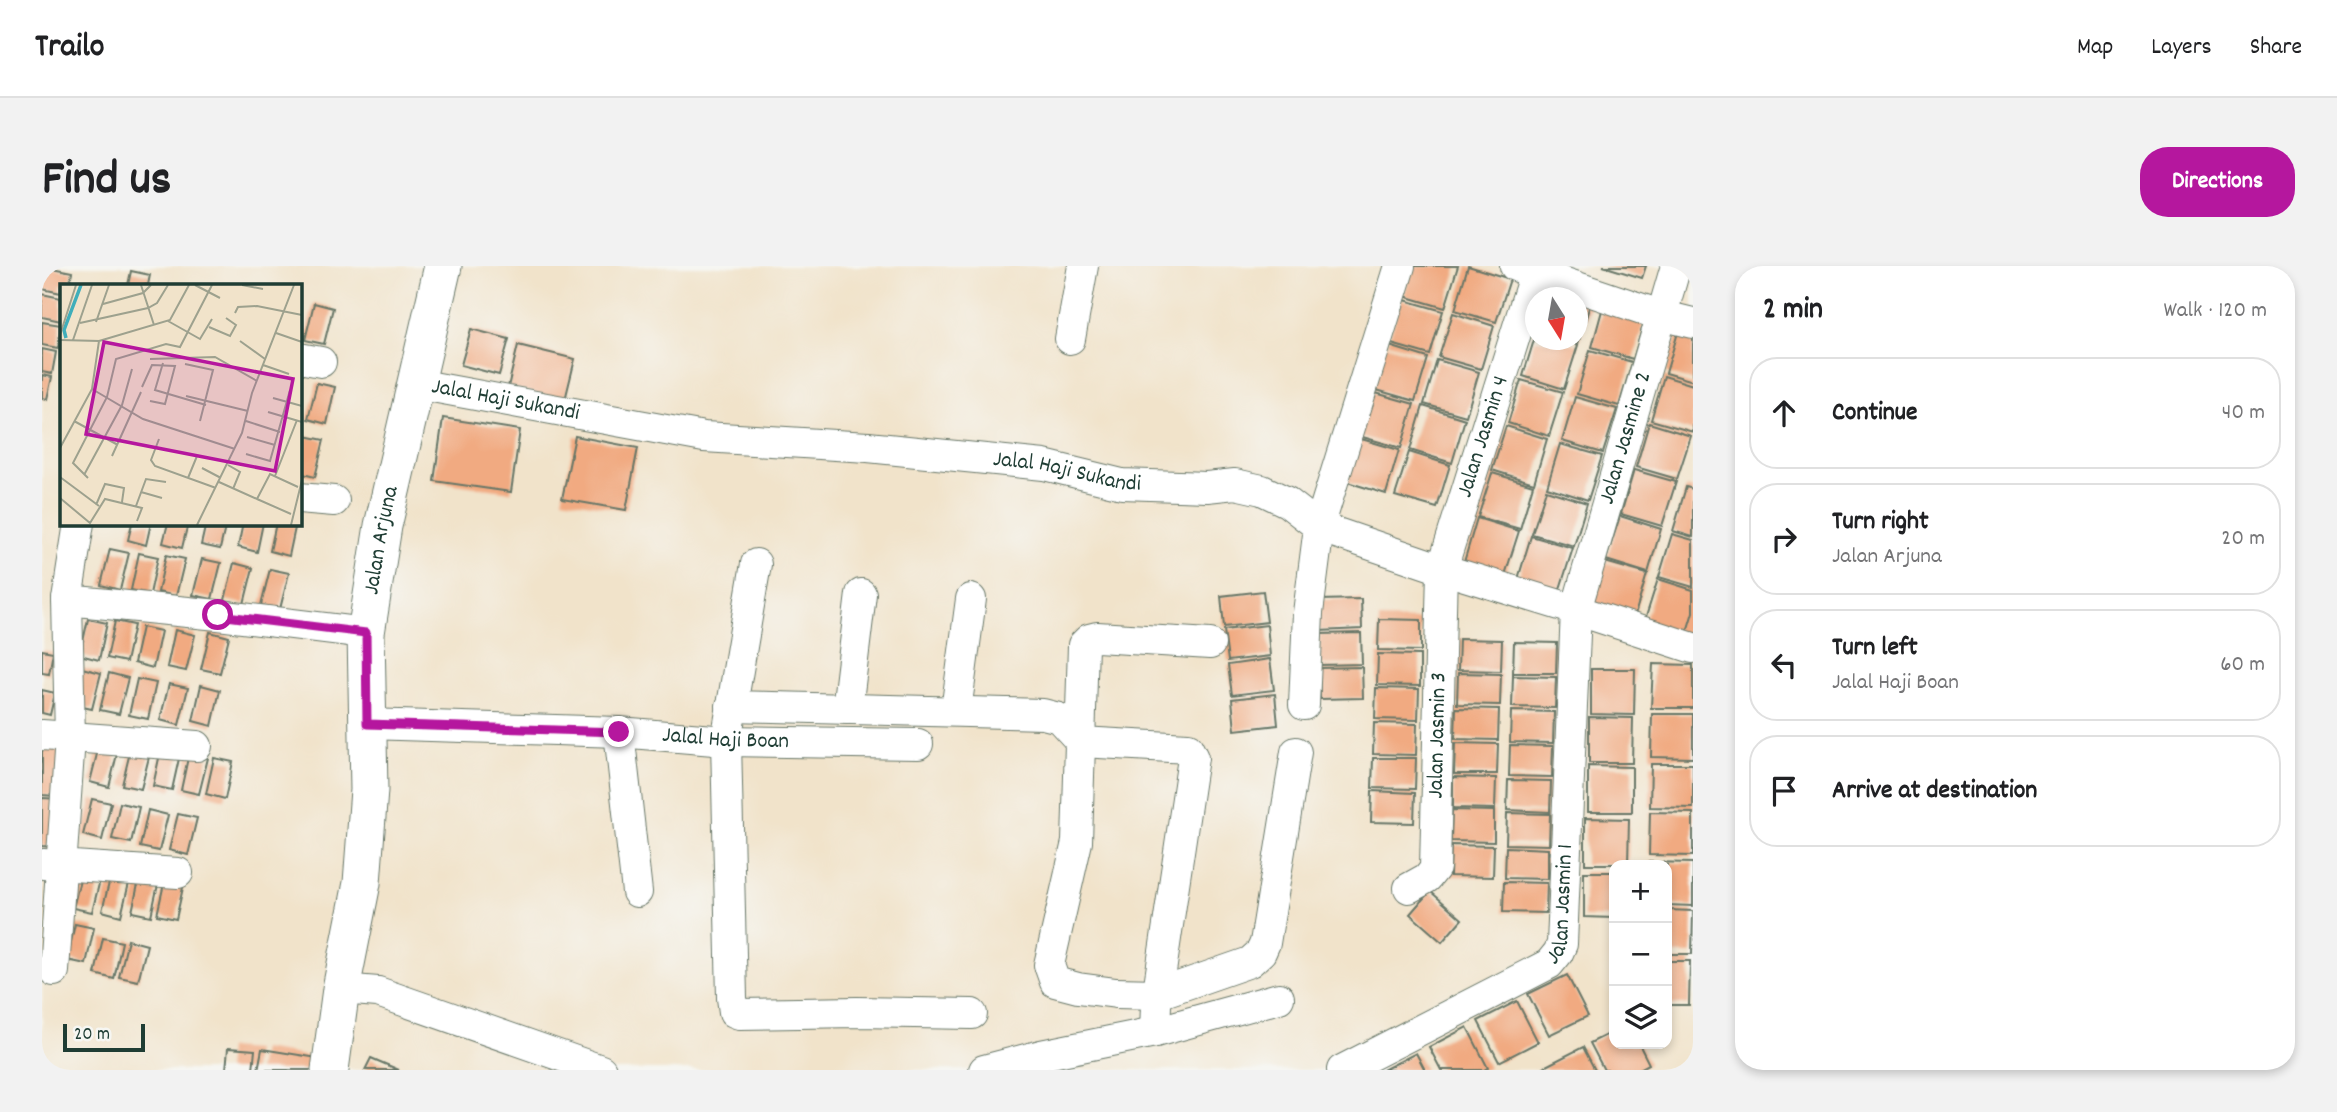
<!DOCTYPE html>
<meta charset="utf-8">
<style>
:root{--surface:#fff;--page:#f2f2f2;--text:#202124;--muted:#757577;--line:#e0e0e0;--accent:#b5179e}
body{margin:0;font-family:Dekko,sans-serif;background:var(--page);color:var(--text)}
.controls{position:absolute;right:21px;bottom:21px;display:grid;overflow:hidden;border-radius:14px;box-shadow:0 4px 10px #0003}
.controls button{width:63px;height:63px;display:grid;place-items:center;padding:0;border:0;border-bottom:2px solid var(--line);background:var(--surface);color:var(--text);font:35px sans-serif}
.compass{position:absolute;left:1483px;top:21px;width:63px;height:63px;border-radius:50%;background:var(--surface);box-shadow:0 4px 10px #0003;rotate:169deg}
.scale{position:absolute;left:21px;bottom:18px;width:82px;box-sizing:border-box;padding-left:7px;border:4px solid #1f3d34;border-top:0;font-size:19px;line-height:24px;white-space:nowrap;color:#1f3d34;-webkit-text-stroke:5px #f6f6f2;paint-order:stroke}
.stop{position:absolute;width:21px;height:21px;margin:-16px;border:5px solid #b5179e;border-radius:50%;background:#fff}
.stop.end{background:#b5179e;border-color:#fff;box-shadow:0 2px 7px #0008}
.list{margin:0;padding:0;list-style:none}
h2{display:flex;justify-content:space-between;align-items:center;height:91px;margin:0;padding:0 28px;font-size:30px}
h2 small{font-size:23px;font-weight:400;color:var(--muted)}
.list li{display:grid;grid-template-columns:46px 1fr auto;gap:21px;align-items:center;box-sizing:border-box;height:112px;margin:0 14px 14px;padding:0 14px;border:2px solid var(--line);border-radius:28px}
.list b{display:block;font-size:26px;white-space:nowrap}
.list p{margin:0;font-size:23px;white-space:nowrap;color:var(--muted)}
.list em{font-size:23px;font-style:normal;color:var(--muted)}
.icon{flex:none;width:38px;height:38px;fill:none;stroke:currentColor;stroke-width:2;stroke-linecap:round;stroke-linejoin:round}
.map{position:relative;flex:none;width:1651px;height:804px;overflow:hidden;border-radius:28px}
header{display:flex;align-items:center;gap:42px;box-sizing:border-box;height:98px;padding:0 35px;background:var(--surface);border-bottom:2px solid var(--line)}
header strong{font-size:33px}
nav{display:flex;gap:38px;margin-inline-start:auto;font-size:24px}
.intro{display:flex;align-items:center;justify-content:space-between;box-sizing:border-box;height:168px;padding:0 42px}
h1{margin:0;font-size:49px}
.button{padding:18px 32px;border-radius:28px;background:var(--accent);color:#fff;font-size:24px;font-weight:700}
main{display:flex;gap:42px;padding:0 42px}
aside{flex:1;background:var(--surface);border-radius:28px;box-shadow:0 4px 10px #0003}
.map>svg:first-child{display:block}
</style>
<header>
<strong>Trailo</strong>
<nav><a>Map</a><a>Layers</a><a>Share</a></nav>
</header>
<div class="intro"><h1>Find us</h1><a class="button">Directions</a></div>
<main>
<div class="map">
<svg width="1651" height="804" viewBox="0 0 1651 804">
<rect width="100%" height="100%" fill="#f6f6f2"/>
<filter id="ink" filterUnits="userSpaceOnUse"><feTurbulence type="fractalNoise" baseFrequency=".0143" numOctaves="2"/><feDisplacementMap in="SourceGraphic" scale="14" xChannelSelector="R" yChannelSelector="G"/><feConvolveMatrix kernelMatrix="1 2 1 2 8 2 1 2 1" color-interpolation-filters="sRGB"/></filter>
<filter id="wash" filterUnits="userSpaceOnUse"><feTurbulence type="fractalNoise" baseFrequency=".00686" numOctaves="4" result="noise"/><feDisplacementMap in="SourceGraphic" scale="28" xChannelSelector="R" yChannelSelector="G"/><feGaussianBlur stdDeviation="1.57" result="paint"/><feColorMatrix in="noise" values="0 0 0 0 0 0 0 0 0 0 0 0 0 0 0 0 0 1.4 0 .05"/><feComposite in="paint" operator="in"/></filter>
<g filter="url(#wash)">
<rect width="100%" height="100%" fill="#f1e3ca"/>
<g id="blocks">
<g fill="#f1aa81">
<polygon points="0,0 30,6 27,19 19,19 19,27 0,23"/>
<polygon points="1370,0 1416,0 1403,42 1362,30"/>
<polygon points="1426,0 1468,13 1454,56 1413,44"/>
<polygon points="1561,0 1604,0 1600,12"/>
<polygon points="89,5 108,9 106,19 86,19"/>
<polygon points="1508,20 1550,32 1536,78 1535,32 1505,32"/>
<polygon points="0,28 19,32 19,55 0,51"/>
<polygon points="1359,33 1401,45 1388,89 1346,77"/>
<polygon points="272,37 291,42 282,78 263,74"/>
<polygon points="1562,37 1604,49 1591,93 1550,81"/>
<polygon points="1411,47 1452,60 1439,103 1397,91"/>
<polygon points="0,56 19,59 16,82 0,79"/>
<polygon points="429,63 467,73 457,109 419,99"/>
<polygon points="1637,63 1651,67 1651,115 1624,107"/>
<polygon points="1492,74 1517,74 1536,79 1522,123 1481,110"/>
<polygon points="476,79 533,93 523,134 466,121"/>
<polygon points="1344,79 1386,92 1373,135 1331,123"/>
<polygon points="0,83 14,86 10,108 0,106"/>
<polygon points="1548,84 1590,96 1577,140 1535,128"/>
<polygon points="1395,94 1437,106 1424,150 1382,138"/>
<polygon points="0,109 10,111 5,133 0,132"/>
<polygon points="1622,110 1651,119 1651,166 1609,154"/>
<polygon points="1479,114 1521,126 1507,170 1466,157"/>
<polygon points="275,117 293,121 285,158 266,153"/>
<polygon points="1330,126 1372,138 1359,182 1317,170"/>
<polygon points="1533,131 1575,143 1561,187 1520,175"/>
<polygon points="1381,140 1423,153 1410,197 1368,184"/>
<polygon points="401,152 478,164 469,226 392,215"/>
<polygon points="1607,157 1649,170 1635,213 1594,201"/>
<polygon points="1464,160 1505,173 1492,217 1450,204"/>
<polygon points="263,170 282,174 273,211 257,207 257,193"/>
<polygon points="533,170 596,182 584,244 520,233"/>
<polygon points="1316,172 1357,184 1344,228 1302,215"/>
<polygon points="1518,178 1560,190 1546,234 1505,221"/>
<polygon points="1367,186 1408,199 1395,242 1353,230"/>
<polygon points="1592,204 1634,216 1620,260 1579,248"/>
<polygon points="1450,207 1491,219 1478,263 1436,251"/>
<polygon points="1644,221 1651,223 1651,271 1631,265"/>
<polygon points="1504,224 1545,237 1532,280 1490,268"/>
<polygon points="1578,250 1619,263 1606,307 1564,294"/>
<polygon points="1435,252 1477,265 1463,309 1422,296"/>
<polygon points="90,257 109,257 104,279 86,274"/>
<polygon points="126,257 146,257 140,282 121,277"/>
<polygon points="164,257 184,257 178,283 159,279"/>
<polygon points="201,257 221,257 215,286 196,281"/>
<polygon points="234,257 254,257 247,290 228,285"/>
<polygon points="1630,268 1651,274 1651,321 1617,311"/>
<polygon points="1489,270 1531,282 1517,326 1476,313"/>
<polygon points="68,283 87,287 78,324 59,319"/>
<polygon points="97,287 116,291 108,328 89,324"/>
<polygon points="124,289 143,293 134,330 116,326"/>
<polygon points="160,293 179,297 170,333 151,329"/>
<polygon points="1563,296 1605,308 1592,352 1550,340"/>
<polygon points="192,297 211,302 202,338 183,334"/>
<polygon points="228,303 247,307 238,343 219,339"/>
<polygon points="1616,313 1651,324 1651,346 1644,369 1602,357"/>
<polygon points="1221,325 1225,356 1182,361 1179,330"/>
<polygon points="1319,333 1320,363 1277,365 1276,334"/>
<polygon points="46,353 65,357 57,394 38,389"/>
<polygon points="1337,353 1379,354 1379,385 1336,384"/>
<polygon points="73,355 92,359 84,396 65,392"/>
<polygon points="1225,359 1228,390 1186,395 1182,364"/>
<polygon points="100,361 119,365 111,402 92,397"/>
<polygon points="133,364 153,369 144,405 125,401"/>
<polygon points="168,366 187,371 178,407 159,403"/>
<polygon points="1319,367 1320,398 1278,399 1277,368"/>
<polygon points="1417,373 1460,374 1459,405 1416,404"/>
<polygon points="1472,376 1515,377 1514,407 1471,407"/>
<polygon points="0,384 11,386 7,408 0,407"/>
<polygon points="1336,388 1378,389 1378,420 1335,419"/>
<polygon points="1228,393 1232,424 1190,429 1186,399"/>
<polygon points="1611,398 1651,399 1651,442 1609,442"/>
<polygon points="1320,401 1321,432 1278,433 1277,402"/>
<polygon points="40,402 59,407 50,443 31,439"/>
<polygon points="1549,403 1593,403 1592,449 1549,448"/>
<polygon points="67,407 86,412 77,448 58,444"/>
<polygon points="1416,407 1459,408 1458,439 1415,438"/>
<polygon points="1471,410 1514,411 1513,442 1470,441"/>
<polygon points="95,413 114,417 106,453 87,449"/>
<polygon points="127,418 146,422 137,459 118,454"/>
<polygon points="159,419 178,424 170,460 151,455"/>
<polygon points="1334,422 1377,423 1376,454 1333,453"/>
<polygon points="0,424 13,427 8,449 0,447"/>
<polygon points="1233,428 1236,459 1193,464 1190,433"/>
<polygon points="1414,442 1457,443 1456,474 1413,473"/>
<polygon points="1469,445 1512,446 1511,477 1468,476"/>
<polygon points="1610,448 1651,448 1651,492 1609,491"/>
<polygon points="1547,451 1591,452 1590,497 1547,497"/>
<polygon points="1332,457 1375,458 1374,489 1331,488"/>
<polygon points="1413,477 1456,478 1455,508 1412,508"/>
<polygon points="1468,479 1511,480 1510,511 1467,510"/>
<polygon points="0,480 19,482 14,530 0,529"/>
<polygon points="57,480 76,484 67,521 48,516"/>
<polygon points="89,482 108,487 99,523 80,519"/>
<polygon points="119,483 138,488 130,524 111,520"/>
<polygon points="147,487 166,492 157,528 139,524"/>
<polygon points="172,492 191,496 183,533 164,528"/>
<polygon points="1331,492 1374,492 1373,523 1330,522"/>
<polygon points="1609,498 1651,498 1651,542 1608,541"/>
<polygon points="1546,500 1590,501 1590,546 1546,546"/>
<polygon points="1411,511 1454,512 1453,543 1411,542"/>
<polygon points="1466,514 1509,515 1508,546 1465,544"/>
<polygon points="1330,525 1373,527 1372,557 1329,556"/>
<polygon points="0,532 18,533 13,581 0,580"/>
<polygon points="50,533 69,537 60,574 41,569"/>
<polygon points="78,537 97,541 89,577 70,573"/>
<polygon points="106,544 126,549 117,585 98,581"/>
<polygon points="1410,544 1452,545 1452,576 1409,575"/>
<polygon points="1608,546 1651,547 1651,590 1607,589"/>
<polygon points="1465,547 1508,548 1507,579 1464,578"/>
<polygon points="136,548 155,552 146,589 127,584"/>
<polygon points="1543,552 1587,553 1586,598 1543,598"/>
<polygon points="1409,579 1452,580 1451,611 1408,610"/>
<polygon points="1464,581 1506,583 1506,613 1463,612"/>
<polygon points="1607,596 1651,597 1651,640 1625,639 1625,599 1607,599"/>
<polygon points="40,606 59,610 50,646 31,642"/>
<polygon points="1542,606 1572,606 1572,652 1542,651"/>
<polygon points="69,609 88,613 79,650 60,645"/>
<polygon points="98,609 117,614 109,650 90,646"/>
<polygon points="123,613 142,617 134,653 115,649"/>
<polygon points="1462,616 1505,617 1504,647 1461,646"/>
<polygon points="1388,625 1420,653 1400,676 1368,648"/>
<polygon points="1625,644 1651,645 1650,688 1625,688"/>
<polygon points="33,658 52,662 44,698 25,694"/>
<polygon points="61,672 80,676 72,713 53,708"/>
<polygon points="86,674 105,679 96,715 77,711"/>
<polygon points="1625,695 1648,695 1647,739 1625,739"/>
<polygon points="1525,709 1546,750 1507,769 1486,728"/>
<polygon points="1475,735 1496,776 1457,796 1436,755"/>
<polygon points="1425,761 1446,802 1442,804 1399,804 1387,781"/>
<polygon points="1572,765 1572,778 1597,778 1607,798 1596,804 1562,804 1548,777"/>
<polygon points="1541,781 1553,804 1504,804 1502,801"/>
<polygon points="186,782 213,784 211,804 184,804"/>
<polygon points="220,783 276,792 274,804 216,804"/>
<polygon points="1374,787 1383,804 1341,804"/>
<polygon points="329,792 357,804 323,804"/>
</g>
</g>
</g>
<g filter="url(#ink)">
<use href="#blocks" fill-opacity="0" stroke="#687768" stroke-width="2"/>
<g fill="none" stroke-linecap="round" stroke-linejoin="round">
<g stroke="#687768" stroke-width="32">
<g id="minor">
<polyline points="1473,0 1618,49 1651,57"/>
<polyline points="1028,73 1041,0"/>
<polyline points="257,92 279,96"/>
<path id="s1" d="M 374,118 L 662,171 L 826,181 L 1002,199 L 1080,218 L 1165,221 L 1193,218 L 1220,224 L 1245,236 L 1277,261 L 1400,303 L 1534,344 L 1651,382"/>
<polyline points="257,232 292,235"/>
<polyline points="714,298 684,475 690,732 692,746 697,748 815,746 930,748"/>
<polyline points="25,334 176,349 324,367"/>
<polyline points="1168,378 1055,371 1047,373 1041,379 1035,576 1007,699 1013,716 1036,722 1074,727 1116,728 1208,696 1219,686 1223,677 1254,486"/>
<polyline points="1262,439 1266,347 1277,261 1358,0"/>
<polyline points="689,440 1001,448 1017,452 1039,476 1146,482 1151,492 1114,739 1113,766"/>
<polyline points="805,443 819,328"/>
<polyline points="914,445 929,333"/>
<path id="s2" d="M 325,458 L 577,466 L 684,475 L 876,478"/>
<polyline points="577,466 595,626"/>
<polyline points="0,469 155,480"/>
<polyline points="1,598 136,607"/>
<path id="s3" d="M 1367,622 L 1385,612 L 1393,602 L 1400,303 L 1495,0"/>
<polyline points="12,705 28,472 25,334 37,257"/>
<polyline points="299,723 336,726 559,804"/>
<polyline points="942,804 999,789 1113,766 1237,732"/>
<path id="s4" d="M 1300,804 L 1507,698 L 1516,687 L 1520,678 L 1534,344 L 1634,0"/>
</g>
</g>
<g stroke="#687768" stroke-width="39">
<g id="tertiary">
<path id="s5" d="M 288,804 L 299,723 L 320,617 L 327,524 L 324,367 L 341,260 L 401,0"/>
</g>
</g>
<use href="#minor" stroke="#fff" stroke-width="30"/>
<use href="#tertiary" stroke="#fff" stroke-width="37"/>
</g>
</g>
<g fill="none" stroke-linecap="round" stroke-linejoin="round" filter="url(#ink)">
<polyline stroke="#b5179e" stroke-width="9" points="176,349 324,367 325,458 577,466"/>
</g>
<g text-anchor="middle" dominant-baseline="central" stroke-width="7" stroke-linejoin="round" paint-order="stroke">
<g font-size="23" fill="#1f3d34" stroke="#f6f6f2">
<text stroke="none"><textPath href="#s1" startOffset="91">Jalal Haji Sukandi</textPath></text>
<text stroke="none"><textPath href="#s3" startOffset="471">Jalan Jasmin 4</textPath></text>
<text stroke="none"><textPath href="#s4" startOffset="770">Jalan Jasmine 2</textPath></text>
<text stroke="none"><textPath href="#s1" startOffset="658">Jalal Haji Sukandi</textPath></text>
<text stroke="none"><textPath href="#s5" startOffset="534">Jalan Arjuna</textPath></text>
<text stroke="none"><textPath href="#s3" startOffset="166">Jalan Jasmin 3</textPath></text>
<text stroke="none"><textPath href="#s2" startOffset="359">Jalal Haji Boan</textPath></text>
<text stroke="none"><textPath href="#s4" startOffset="296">Jalan Jasmin 1</textPath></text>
</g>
</g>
<g transform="translate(18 18)">
<rect width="242" height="242" fill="#f1e3ca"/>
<path fill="none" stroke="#3faeba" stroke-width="3.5" d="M 6,54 L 4,46 L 21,1"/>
<path fill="none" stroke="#9da18e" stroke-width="2" d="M 81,1 L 94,41M 135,1 L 160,14M 182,1 L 203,5M 43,20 L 83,9 L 91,1M 175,29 L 178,23 L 197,22 L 242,31M 108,37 L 140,55 L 152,35M 36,38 L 49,1M 20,39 L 88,24 L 97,19 L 108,1M 149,43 L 170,52 L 176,41 L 166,34M 216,49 L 242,58M 0,51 L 16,1M 0,56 L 39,57 L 32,105 L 0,164M 13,56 L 32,1M 39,57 L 110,36 L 129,1M 180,57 L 205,75M 90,75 L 155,73 L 197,97M 103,79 L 95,106 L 146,121M 125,80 L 153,86 L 140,137M 203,81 L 229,90M 82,103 L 92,81 L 115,82 L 105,120 L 90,117M 32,105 L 83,135 L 175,165M 126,112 L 188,127M 213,114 L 242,122M 208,128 L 242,138M 14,137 L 58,161M 186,137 L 220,148M 187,153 L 215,161M 99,155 L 91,176 L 95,182 L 156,204M 186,170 L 210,177 L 230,106M 52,172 L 81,108M 168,181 L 180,188 L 173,205M 142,184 L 161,194M 24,191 L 62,121 L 72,85M 215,192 L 237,136M 0,193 L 39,222M 28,194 L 13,179 L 47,113 L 56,75 L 106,60 L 120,63 L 152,1M 128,194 L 137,172M 159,198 L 197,215 L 210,190 L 238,203M 81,208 L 102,214M 0,214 L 30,239 L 45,215 L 82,224 L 77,237M 197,215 L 231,230M 36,221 L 45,200 L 64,204 L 62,218M 76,222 L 86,195 L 106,198M 137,241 L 182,149 L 192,109 L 234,1M 231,241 L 242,196"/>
<path fill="#b5179e" fill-opacity="0.15" stroke="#b5179e" stroke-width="3.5" d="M 44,58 L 233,95 L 215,187 L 26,150 Z"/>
<rect width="242" height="242" fill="none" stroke="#1f3d34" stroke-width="3.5"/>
</g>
</svg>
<div class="controls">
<button>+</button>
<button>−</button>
<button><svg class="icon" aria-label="layers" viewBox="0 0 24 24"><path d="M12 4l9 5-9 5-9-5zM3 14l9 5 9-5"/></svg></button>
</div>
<svg class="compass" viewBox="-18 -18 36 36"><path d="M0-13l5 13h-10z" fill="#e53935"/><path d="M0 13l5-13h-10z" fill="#757577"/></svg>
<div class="scale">20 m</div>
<div class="stop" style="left:176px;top:349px"></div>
<div class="stop end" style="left:577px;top:466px"></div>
</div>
<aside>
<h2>2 min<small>Walk · 120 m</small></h2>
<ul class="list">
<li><svg class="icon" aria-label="ahead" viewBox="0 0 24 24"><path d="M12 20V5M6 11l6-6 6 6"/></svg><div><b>Continue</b></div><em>40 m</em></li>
<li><svg class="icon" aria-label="right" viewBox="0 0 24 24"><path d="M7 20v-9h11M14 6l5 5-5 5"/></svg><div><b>Turn right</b><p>Jalan Arjuna</p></div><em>20 m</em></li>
<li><svg class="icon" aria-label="left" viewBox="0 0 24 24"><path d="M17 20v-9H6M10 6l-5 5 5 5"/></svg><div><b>Turn left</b><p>Jalal Haji Boan</p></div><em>60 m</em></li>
<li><svg class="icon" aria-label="arrive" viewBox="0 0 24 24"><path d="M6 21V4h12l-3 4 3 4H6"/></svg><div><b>Arrive at destination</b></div></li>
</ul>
</aside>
</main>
